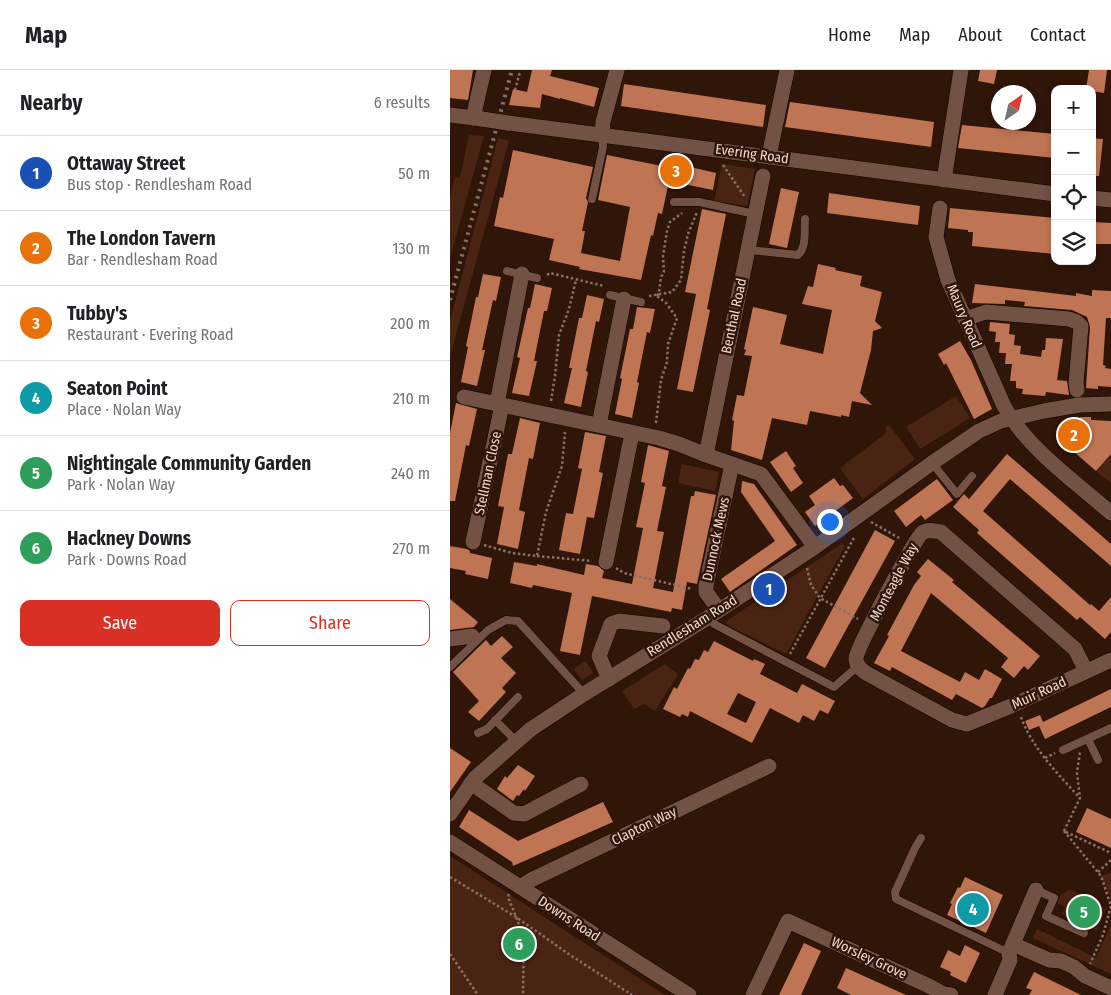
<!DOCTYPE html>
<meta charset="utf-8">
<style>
:root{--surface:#fff;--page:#f6f6f6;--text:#202124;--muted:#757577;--line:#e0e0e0;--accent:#d93025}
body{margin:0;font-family:"Fira Sans Condensed",sans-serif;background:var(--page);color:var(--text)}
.controls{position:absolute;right:15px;top:15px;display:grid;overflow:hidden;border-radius:10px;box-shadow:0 2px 8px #0003}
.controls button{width:45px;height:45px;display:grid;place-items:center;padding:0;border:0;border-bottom:1px solid var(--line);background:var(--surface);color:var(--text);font:25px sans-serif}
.compass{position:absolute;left:541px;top:15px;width:45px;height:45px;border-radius:50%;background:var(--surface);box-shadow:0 2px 8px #0003;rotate:34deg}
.you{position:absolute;left:379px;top:451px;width:18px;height:18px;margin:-12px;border:4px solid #fff;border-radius:50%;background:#1a73e8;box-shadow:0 0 0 8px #1a73e833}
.badge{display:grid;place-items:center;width:32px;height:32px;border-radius:50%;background:var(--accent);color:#fff;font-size:16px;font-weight:700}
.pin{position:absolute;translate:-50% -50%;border:2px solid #fff;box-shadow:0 1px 5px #0006}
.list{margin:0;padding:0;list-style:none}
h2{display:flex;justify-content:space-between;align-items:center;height:65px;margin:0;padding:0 20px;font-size:21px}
h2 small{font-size:16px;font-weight:400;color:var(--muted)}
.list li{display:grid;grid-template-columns:32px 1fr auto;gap:15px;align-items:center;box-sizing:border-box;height:75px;padding:0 20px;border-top:1px solid var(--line)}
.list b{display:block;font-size:19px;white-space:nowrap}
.list p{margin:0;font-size:16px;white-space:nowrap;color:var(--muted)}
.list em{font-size:16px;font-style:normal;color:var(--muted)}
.actions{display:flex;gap:10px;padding:15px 20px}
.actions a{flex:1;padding:11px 0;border:1px solid var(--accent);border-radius:10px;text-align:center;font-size:18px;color:var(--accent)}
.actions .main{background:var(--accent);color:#fff}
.icon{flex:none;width:28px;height:28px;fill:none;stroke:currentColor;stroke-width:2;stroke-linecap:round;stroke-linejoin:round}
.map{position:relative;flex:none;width:661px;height:925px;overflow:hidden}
header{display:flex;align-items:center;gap:30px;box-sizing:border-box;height:70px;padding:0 25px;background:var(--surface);border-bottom:1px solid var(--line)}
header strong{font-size:24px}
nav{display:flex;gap:28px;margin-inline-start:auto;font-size:18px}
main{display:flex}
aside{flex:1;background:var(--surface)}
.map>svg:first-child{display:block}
</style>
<header>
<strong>Map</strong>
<nav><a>Home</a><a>Map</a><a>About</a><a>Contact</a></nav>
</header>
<main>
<aside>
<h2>Nearby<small>6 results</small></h2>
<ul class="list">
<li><span class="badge" style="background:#1a4fb4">1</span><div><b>Ottaway Street</b><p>Bus stop · Rendlesham Road</p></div><em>50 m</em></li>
<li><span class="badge" style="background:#e8710a">2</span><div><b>The London Tavern</b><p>Bar · Rendlesham Road</p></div><em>130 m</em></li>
<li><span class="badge" style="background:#e8710a">3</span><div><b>Tubby's</b><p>Restaurant · Evering Road</p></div><em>200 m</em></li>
<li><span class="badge" style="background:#0f9aa8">4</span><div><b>Seaton Point</b><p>Place · Nolan Way</p></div><em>210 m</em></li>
<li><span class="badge" style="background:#2e9e5b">5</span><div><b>Nightingale Community Garden</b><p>Park · Nolan Way</p></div><em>240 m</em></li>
<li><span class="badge" style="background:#2e9e5b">6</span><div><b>Hackney Downs</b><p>Park · Downs Road</p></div><em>270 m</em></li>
</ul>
<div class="actions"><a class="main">Save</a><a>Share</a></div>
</aside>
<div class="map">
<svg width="661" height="925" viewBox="0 0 661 925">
<rect width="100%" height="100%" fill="#301509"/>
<g fill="#4a2412">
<polygon points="19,65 34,66 0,188 0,127 5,107 10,108"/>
<polygon points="48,68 59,71 0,287 0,251"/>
<polygon points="272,94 305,99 297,136 264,131"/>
<polygon points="506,326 520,348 470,379 456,357"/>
<polygon points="436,356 440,356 465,389 413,429 390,398 435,364"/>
<polygon points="661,384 661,413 646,401"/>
<polygon points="232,394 269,402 265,421 228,413"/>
<polygon points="393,473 395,476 336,584 279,556 275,552"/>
<polygon points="136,591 143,603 132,610 123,599"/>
<polygon points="215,594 228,604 205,641 194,634 184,639 172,621"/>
<polygon points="0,786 215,925 0,925"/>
<polygon points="661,803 661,829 651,806"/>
<polygon points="620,819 656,839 647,861 612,845 615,837 607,833 611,825"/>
<polygon points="661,854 661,904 583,868 587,859 646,888"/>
</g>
<g fill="#bf7454" fill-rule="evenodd">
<polygon points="0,0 23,0 18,30 0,28"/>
<polygon points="82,0 102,0 100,6 149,18 144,37 110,28 110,29 92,24 90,38 59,35 63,19 77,22"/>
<polygon points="530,0 547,0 544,14 528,11"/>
<polygon points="639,0 657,0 654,23 642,21 642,19 636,19"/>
<polygon points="174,14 316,35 313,57 171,36"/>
<polygon points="340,32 484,52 481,77 335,57"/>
<polygon points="512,55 605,64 605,88 508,78"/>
<polygon points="642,68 653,69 649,106 642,106"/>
<polygon points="63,80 143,97 136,128 138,132 132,161 135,161 131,183 170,191 180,137 148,130 157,85 222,98 223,93 266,103 263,120 219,111 212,144 208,143 203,166 201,165 191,210 129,199 130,197 99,190 104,169 44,156 50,127 53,128"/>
<polygon points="331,118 349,122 337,178 319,174"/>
<polygon points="379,123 470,136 468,155 377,143"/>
<polygon points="500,138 605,148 605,184 522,176 523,162 518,162 518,160 498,158"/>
<polygon points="252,139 276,144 257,239 260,240 243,322 227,319 246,224 235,222"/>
<polygon points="642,152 661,153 661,174 642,174"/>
<polygon points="368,194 386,198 385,200 412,206 410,216 432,222 425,251 432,258 423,261 421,280 410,323 422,335 402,331 399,347 391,345 391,347 360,341 357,355 322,348 312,390 281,380 284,351 282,350 287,325 294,326 302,286 294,285 296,280 294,279 303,237 337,245 330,274 373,284 382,240 352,234 358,216 363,217"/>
<polygon points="33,204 51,207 46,231 43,230 32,280 35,280 27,316 11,312 18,277 16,276 26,227 28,227"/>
<polygon points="85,214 102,218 97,241 94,241 84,291 87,291 79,326 62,323 70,288 67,287 78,238 80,238"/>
<polygon points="525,214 626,226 626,223 642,226 642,220 661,221 661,248 656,248 653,295 656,296 655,298 661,299 661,317 648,316 648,319 636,318 640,257 637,247 622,240 574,236 575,232 555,230 555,234 522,233"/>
<polygon points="137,225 154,229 149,252 146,251 136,301 138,302 131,337 114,333 122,298 119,298 129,248 132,248"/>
<polygon points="187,237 205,239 200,263 197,262 187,312 189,313 182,348 165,344 172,309 170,308 180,259 183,259"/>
<polygon points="540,252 560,254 559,264 565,265 564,275 571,276 570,284 591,287 592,280 595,280 596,268 613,269 607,310 617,311 619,325 596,322 595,326 572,324 573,319 566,318 566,311 560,311 562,294 555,294 556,283 549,283 550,272 545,272 546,262 539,261"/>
<polygon points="510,271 521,290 542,339 524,349 496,293 494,295 488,284"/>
<polygon points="6,333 27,339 19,376 16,375 5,431 0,431 0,363"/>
<polygon points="630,347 641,347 641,350 661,351 661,384 646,401 608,368 612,357 631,356"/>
<polygon points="70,348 90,353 83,389 79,388 69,440 75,442 68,479 47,474 54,437 48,436 58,384 62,384"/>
<polygon points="135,362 156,366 149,402 153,403 144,448 137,447 130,484 109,480 116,443 123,444 132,399 128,398"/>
<polygon points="198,375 219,381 212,416 216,417 207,461 214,462 203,518 223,522 241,426 244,426 245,421 266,425 247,514 237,512 232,540 222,538 221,542 142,526 130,585 110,581 122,523 83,515 82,518 60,513 64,492 87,496 87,494 134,505 136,494 148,496 154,501 152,508 182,514 193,458 186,457 195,413 191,412"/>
<polygon points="336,381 346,396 343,398 353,413 341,422 320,392"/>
<polygon points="557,384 661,474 661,496 560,409 533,441 640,535 641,534 649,541 661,527 661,562 655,569 630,547 627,550 527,463 529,460 503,437 514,424 519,429"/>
<polygon points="384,408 390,416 393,415 403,428 365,456 355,442 365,435 359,426"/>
<polygon points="487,409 503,430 475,450 471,445 456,457 444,441"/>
<polygon points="292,411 304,414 347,475 280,522 271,509 325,471 291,422"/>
<polygon points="425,460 445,471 375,598 356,588"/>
<polygon points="0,476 17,479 20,481 20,483 42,488 38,509 15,504 16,501 0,498"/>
<polygon points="478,489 504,510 502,512 590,586 578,600 574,596 564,608 551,597 558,588 481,523 451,581 510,612 515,602 529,610 535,599 552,609 542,628 540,628 535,636 532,638 506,624 502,630 442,597 440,601 424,593 439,566 437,565 464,515 471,506 467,502"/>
<polygon points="0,529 28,552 24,557 0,560"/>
<polygon points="52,566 63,577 51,588 66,603 52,618 56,622 29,651 18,642 29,631 3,602 36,570 41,576"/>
<path d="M 264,571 L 303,591 L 304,589 L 315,594 L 310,604 L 347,623 L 352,614 L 385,631 L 378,644 L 370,640 L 364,651 L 353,645 L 349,653 L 320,638 L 302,673 L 240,641 L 238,647 L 232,644 L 230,647 L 213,639 L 224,617 L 227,619 L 238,598 L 240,599 L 245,589 L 249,590 L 254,580 L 258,582 ZM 288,623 L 306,632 L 296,653 L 277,644 Z"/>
<polygon points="661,619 661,637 595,669 589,656 579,660 575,651 590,645 593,652"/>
<polygon points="0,678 21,692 0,722"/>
<polygon points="68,695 85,706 75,721 74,719 69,726 67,725 63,731 47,719 55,706 57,708"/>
<polygon points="153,732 163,752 63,796 62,792 9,757 19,740 68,771"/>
<polygon points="637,738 661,749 661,778 626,762"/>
<polygon points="515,807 553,825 536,863 497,845 502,834 500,833 508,817 510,818"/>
<polygon points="354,873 371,881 351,925 329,925"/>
<polygon points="515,875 530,883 516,913 500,905 501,902 490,897 498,880 510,886"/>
<polygon points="396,898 456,925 401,925 387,918"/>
<polygon points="584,902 631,925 579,925 582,920 576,918"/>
</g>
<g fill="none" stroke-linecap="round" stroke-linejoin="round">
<g stroke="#160200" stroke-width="9">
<g id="lane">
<polyline points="142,129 153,77 152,65"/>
<polyline points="224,132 249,132 305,144"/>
<path d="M 299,180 L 348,185 C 357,177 354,160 355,149"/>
<polyline points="57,201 87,208"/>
<polyline points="160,225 191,232"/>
<polyline points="482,393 507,424 522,406"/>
<polyline points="259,547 264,554 384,617 408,596"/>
<polyline points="0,597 38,560 56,550 68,551 134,624"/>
<polyline points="45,650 66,671"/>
<polyline points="28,663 37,659 68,627"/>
<polyline points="638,669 648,690"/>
<polyline points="613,680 661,658"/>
<polyline points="471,768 465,778 445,822 446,829 559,883"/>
<polyline points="586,820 604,828 596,846 634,863"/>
</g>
</g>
<g stroke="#160200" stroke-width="16">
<g id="street">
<polyline points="0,45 32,49"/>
<polyline points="23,48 34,0"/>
<polyline points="58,53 605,124"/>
<polyline points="152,65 153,52 167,0"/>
<polyline points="319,86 337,0"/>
<polyline points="494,110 511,0"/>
<polyline points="642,128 661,130"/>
<path d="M 490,138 L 486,167 L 498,210 L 554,336 C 577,378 625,412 661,443"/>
<polyline points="515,249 536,242 619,249 627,252 631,256 626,313 627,320"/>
<polyline points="14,327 209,368 229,374 256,385 311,404 365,477"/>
<polyline points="47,334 72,204"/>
<polyline points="149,355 174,229"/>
<polyline points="256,385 313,106"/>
<polyline points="23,472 52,335"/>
<polyline points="156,492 182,363"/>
<polyline points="269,540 256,522 256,516 282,394"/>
<polyline points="0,569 22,566"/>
<path d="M 636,601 L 625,579 L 491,462 C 484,461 478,459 472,463 C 465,468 407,578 406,588 C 406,596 411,599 416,603 L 502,650 L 517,654 L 561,636 L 661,590"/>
<polyline points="159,609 149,586 161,554 169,551 213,556"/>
<polyline points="21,713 64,743 74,744 131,714"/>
<polyline points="0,744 25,708 81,659 134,624 259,547 365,477 482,393 529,361 551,351 594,341 629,335 661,334"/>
<polyline points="0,772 239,925"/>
<polyline points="70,817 81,810 319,696"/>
<polyline points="563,874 599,890 611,891 624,897 635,906 661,918"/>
<polyline points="303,925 338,851 479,916 494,924 501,925"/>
<polyline points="545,925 560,890 559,883 586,820"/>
</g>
</g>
<g stroke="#887167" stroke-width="2.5" stroke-dasharray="2.5 2.5" stroke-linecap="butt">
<polyline points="65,20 70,2"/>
<polyline points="273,95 295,127"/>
<polyline points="97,205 100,203 154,216"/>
<polyline points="199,226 222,222 231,210 234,181 238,164 247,142"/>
<polyline points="207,226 209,222 211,207 214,202 213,186 217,161 220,152 232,143"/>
<polyline points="101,331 105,306 109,265 119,239 126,210"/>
<polyline points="206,353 211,310 217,292 218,274 227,248 216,233 207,226"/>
<polyline points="421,452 451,469"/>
<polyline points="34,475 62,483 87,486 96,442 112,396 115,362"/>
<polyline points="87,486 142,491"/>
<polyline points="166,498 174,503 242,519"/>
<polyline points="357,498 361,515 370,528 408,549"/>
<polyline points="340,584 405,466"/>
<path d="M 571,647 C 582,678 608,704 630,728"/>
<polyline points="595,688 605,683"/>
<polyline points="614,761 651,806 661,836 653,865 640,894"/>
<polyline points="614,761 630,728 627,703 630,682"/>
<polyline points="616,762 661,783"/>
<polyline points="648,802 661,790"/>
<polyline points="0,807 66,847 120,885 182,925"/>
<polyline points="59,824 58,827 74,867 73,925"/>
<polyline points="0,884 28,925"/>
</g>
<use href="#lane" stroke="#725245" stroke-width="8"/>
<use href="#street" stroke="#725245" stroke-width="15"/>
<polyline stroke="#866f65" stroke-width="4" stroke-dasharray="2.5 5" stroke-linecap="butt" points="0,230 62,0"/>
<g stroke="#160200" stroke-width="16" stroke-linecap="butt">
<polyline id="street-bridge" points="32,49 58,53"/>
</g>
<use href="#street-bridge" stroke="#725245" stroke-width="15"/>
</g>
<g text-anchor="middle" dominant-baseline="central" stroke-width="5" stroke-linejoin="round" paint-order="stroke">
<g font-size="14" fill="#ecd9d1" stroke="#301509">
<text transform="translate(302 84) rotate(8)">Evering Road</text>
<text transform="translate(284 246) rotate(-78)">Benthal Road</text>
<text transform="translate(514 246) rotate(67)">Maury Road</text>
<text transform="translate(38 403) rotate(-78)">Stellman Close</text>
<text transform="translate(266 469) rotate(-78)">Dunnock Mews</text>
<text transform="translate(444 512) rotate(-62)">Monteagle Way</text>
<text transform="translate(242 556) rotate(-32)">Rendlesham Road</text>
<text transform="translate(589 623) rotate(-25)">Muir Road</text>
<text transform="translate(194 756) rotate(-26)">Clapton Way</text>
<text transform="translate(119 849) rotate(33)">Downs Road</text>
<text transform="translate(419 888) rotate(25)">Worsley Grove</text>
</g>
</g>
</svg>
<div class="controls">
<button>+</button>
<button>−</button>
<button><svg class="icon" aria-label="locate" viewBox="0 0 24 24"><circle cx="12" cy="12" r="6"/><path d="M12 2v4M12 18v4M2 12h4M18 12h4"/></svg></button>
<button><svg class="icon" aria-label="layers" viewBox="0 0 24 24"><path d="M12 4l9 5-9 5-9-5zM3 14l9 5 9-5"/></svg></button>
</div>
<svg class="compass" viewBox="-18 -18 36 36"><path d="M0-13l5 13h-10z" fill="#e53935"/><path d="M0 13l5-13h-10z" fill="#757577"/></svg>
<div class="you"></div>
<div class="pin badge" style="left:319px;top:519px;background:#1a4fb4">1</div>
<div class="pin badge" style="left:624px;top:365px;background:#e8710a">2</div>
<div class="pin badge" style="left:226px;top:101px;background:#e8710a">3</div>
<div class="pin badge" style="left:523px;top:839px;background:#0f9aa8">4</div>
<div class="pin badge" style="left:634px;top:842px;background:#2e9e5b">5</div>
<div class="pin badge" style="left:69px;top:874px;background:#2e9e5b">6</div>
</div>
</main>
